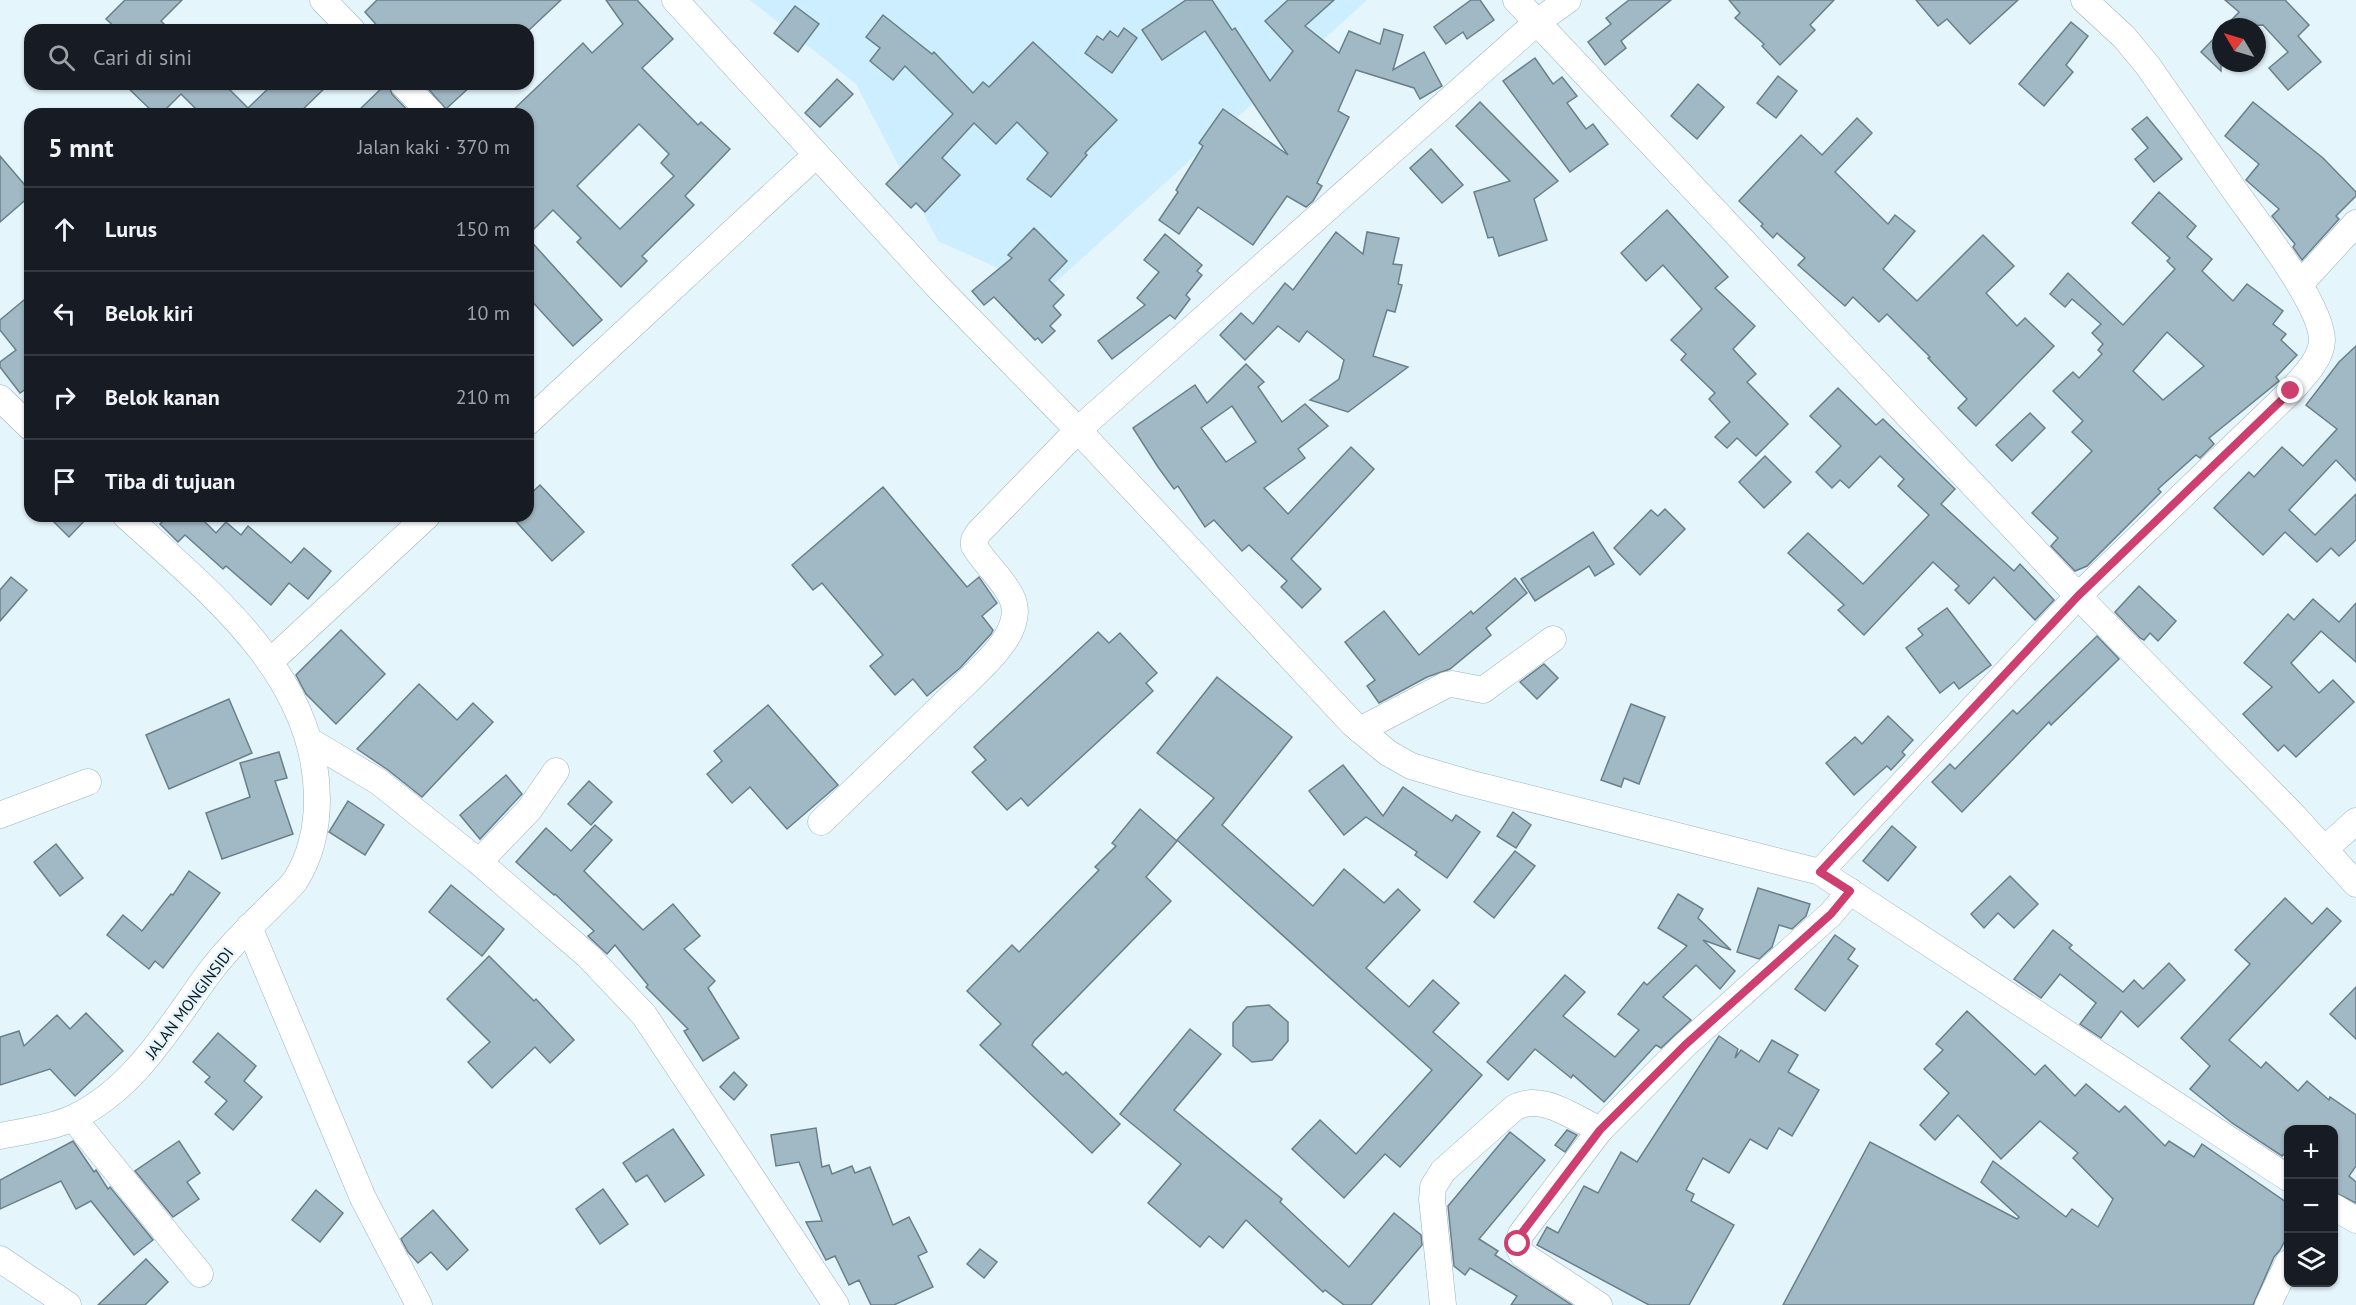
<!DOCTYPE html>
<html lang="id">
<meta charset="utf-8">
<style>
:root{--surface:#171b24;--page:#20242c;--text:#f1f3f6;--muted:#9ea1a6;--line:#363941}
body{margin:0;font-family:"PT Sans",sans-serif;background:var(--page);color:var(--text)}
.controls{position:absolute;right:18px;bottom:18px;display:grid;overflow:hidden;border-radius:12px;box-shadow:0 2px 4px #0004}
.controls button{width:54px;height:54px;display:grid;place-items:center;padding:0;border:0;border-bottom:2px solid var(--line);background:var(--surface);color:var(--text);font:30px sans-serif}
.compass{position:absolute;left:2212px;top:18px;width:54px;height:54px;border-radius:50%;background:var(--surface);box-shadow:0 2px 4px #0004;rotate:308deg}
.stop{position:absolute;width:18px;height:18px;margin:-14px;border:4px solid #cc3f6f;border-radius:50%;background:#fff}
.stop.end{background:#cc3f6f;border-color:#fff;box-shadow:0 2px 6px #0008}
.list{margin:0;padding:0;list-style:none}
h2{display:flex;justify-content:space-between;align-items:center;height:78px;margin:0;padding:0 24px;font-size:26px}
h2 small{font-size:20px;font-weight:400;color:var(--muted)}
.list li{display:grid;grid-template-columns:39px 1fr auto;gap:18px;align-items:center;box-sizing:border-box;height:84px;padding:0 24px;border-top:2px solid var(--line)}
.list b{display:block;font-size:22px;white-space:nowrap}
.list em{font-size:20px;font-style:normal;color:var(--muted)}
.icon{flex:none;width:33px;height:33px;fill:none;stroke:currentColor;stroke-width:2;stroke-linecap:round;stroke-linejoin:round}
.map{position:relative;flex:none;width:2356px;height:1305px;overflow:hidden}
.search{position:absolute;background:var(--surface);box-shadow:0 2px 4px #0004;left:24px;top:24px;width:510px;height:66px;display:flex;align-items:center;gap:15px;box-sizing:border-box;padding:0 21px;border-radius:18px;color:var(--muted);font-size:22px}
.panel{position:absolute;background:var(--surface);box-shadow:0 2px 4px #0004;left:24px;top:108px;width:510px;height:414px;border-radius:18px}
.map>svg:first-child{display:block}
</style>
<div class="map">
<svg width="2356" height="1305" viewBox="0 0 2356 1305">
<rect width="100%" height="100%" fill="#e5f5fc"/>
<polygon fill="#cceefe" points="750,0 1367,0 1047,290 938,241 856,84"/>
<g fill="#a1b9c5" stroke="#69808b" stroke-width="1.5" fill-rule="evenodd">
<polygon points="125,0 182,0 161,21 170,30 118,30 106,19"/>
<polygon points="377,0 561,0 529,30 381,30 365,12"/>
<path d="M 606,0 L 637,0 L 673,39 L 642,68 L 698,125 L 701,122 L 730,149 L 685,196 L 694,205 L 642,256 L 647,261 L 621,287 L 577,242 L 581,238 L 553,210 L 528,235 L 528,114 L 509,114 L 583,43 L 592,53 L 623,24 ZM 639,124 L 669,154 L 661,163 L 674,176 L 620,229 L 577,186 Z"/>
<polygon points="1186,0 1212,0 1232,30 1235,28 1270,81 1293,51 1265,21 1288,0 1334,0 1305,26 1339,53 1349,31 1380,44 1384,29 1403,35 1393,70 1424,52 1442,86 1420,99 1414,88 1356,70 1338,111 1349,117 1317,183 1322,186 1313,201 1306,207 1287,196 1253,245 1198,207 1179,234 1159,220 1178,192 1176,190 1203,146 1199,143 1223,109 1288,155 1205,31 1162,60 1142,30"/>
<polygon points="1471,0 1480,0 1494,20 1467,39 1463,32 1446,44 1434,27"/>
<polygon points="1629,0 1671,0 1621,41 1626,48 1605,65 1588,42 1611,24 1606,18"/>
<polygon points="1729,0 1834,0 1810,25 1815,30 1780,65 1762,46 1764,44 1735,18 1740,13"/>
<polygon points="1916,0 2018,0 1970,44 1947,19 1938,26"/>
<polygon points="2225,0 2285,0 2309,25 2298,36 2321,62 2288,90 2269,68 2288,52 2263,25 2225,27 2239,12"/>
<polygon points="795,6 819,24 798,52 774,33"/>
<polygon points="883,15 932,54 934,52 973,93 983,82 989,87 1033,42 1117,120 1085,153 1087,155 1051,197 1027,179 1048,153 1017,122 996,144 974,123 942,158 960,175 925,212 916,203 911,208 886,184 953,114 905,66 893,80 870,61 880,48 866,37"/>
<polygon points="2071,22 2088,36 2066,65 2073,72 2044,106 2019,84"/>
<polygon points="1124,28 1137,38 1112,73 1085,53 1097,36 1103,40 1110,31 1118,37"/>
<polygon points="2221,31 2221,71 2201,52"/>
<polygon points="1535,58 1553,84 1562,77 1577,96 1567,103 1586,129 1593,124 1608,144 1570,172 1503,81"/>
<polygon points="1778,76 1797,91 1776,118 1757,103"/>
<polygon points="837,79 853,94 820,127 805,113"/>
<polygon points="124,84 224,84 248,108 273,84 329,84 298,114 201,114 181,94 161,114 155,114"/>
<polygon points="386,84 388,84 392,94 411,114 355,114"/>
<polygon points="424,84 473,84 446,109"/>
<polygon points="1698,84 1724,107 1697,139 1671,116"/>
<polygon points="1480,102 1558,181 1534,199 1547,240 1499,256 1493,237 1488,238 1474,192 1510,181 1456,126"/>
<polygon points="2253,102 2323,158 2356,192 2356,196 2336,216 2339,219 2302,260 2293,247 2295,244 2272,216 2279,209 2246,180 2259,164 2225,136"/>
<polygon points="2147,117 2182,159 2154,182 2135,159 2148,148 2132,129"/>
<polygon points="1857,118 1872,133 1835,172 1888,224 1895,215 1915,231 1883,269 1917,301 1983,235 2014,266 1986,293 2017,326 2025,318 2054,346 1976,426 1958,408 1967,399 1928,358 1930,357 1887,314 1879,322 1853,297 1845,306 1798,265 1805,258 1777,233 1773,238 1761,226 1763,224 1739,201 1801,135 1822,155"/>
<polygon points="1431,149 1463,185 1442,203 1410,168"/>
<polygon points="0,156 30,191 30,196 0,222"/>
<path d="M 2159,192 L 2196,226 L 2187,237 L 2212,259 L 2202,271 L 2233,301 L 2247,284 L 2283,311 L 2273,324 L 2286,334 L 2281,340 L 2297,355 L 2276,377 L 2279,381 L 2209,438 L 2214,444 L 2200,458 L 2196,455 L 2158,489 L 2161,492 L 2087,566 L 2075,571 L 2051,546 L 2058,538 L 2032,513 L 2092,451 L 2072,432 L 2083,421 L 2053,391 L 2073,372 L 2079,378 L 2102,354 L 2098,350 L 2103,344 L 2092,333 L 2101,324 L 2072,299 L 2065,307 L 2050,294 L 2068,273 L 2123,325 L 2175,269 L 2167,261 L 2170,258 L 2132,223 ZM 2167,332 L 2204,366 L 2163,400 L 2133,371 Z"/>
<polygon points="1667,210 1728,277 1715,288 1755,326 1733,349 1756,374 1747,382 1788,424 1756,456 1737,438 1727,448 1715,437 1730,422 1709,399 1715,393 1681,360 1686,354 1671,340 1702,309 1663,265 1646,281 1621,253"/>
<polygon points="1034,228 1067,261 1049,280 1064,295 1053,306 1061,315 1050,326 1055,331 1042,343 1038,338 1035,340 994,297 984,305 972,291 1012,258 1008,255"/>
<polygon points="1336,232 1363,254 1367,232 1399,238 1393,264 1402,265 1398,284 1402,285 1395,312 1387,310 1373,356 1408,367 1348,412 1310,400 1339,379 1344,360 1307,331 1299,342 1278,326 1245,360 1220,335 1241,313 1253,324 1285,283 1293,290"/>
<polygon points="1165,234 1202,265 1197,271 1202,275 1186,295 1190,299 1175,319 1170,315 1112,359 1098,341 1145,305 1137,298 1159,272 1144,260"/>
<polygon points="528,238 602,320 573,346 528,297"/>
<polygon points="30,295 30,386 20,393 0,367 0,362 16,350 0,330 0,320"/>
<polygon points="2356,346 2356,481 2336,460 2289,510 2315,535 2356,494 2356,540 2339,556 2331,548 2317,562 2285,532 2263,555 2214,508 2249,472 2254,477 2282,447 2303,466 2337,429 2306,405 2339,362"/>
<path d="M 1246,364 L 1264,382 L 1258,387 L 1282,422 L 1305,404 L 1328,426 L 1298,449 L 1305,458 L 1264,488 L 1288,514 L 1351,447 L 1374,469 L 1291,559 L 1321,589 L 1302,608 L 1281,587 L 1287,581 L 1249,545 L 1242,551 L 1214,520 L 1205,527 L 1178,486 L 1174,489 L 1158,467 L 1133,428 L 1195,385 L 1207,403 ZM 1232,406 L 1256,442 L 1226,462 L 1201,428 Z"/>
<polygon points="1838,388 1876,425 1883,419 1955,489 1941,504 2014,571 2020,564 2054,600 2035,620 1994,577 1969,604 1955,590 1959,586 1933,562 1864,635 1838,610 1844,605 1788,553 1808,533 1863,584 1929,515 1898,486 1904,479 1880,456 1849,488 1840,480 1832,488 1816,472 1841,446 1810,416"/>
<polygon points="2030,413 2045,428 2012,461 1996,445"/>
<polygon points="1765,456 1791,482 1764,508 1739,482"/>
<polygon points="540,485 584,532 552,561 511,516 528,516 528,496"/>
<polygon points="883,487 967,587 979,577 997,603 982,616 993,630 991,634 960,668 927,696 913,679 895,695 870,666 883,655 822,583 813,590 792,565"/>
<polygon points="1665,509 1685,529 1640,575 1614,548 1651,510 1658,516"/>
<polygon points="48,516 89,516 69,537"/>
<polygon points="168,516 199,516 216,533 226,522 241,535 248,526 291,563 304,548 331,571 308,599 289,583 271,605 226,566 223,569 185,535 178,542 160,524"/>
<polygon points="1593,532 1614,564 1595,576 1589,566 1535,601 1521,579"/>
<polygon points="11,577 27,590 0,621 0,590"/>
<polygon points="1515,578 1527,593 1486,628 1491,635 1450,669 1427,677 1379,703 1367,686 1375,680 1345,642 1384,611 1419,655 1471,611 1473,614"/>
<polygon points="2139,586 2176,621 2158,641 2150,633 2144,640 2140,638 2115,612"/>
<polygon points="2313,599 2339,622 2356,603 2356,662 2321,631 2291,663 2319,693 2333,680 2354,702 2296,757 2284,745 2278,751 2243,714 2272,687 2244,663 2288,614 2294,620"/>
<polygon points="1947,608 1991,665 1959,689 1954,682 1940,693 1906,648 1923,635 1918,629"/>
<polygon points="341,630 385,674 336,724 306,694 296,675"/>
<polygon points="1098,632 1109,643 1120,633 1157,673 1146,683 1153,691 1028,806 1021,798 1007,810 972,772 986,760 974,747"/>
<polygon points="2097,636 2119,659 2051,725 2049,722 1962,812 1932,782 1950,764 1955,769 2013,710 2017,714"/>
<polygon points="1544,664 1558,678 1537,699 1520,682"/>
<polygon points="1217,677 1292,737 1222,825 1313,906 1344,869 1384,903 1398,889 1420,910 1366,968 1409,1007 1433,980 1459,1003 1433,1032 1482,1075 1400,1167 1385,1154 1344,1198 1292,1149 1320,1120 1356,1154 1432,1070 1177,840 1214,798 1157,753"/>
<polygon points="419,684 457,720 473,703 493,722 422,797 388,770 357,749"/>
<polygon points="229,699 252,753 169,789 146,735"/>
<polygon points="1631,704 1665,717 1639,784 1624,778 1621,787 1601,780"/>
<polygon points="768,705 838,785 787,829 750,787 732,803 707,774 722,761 714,751"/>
<polygon points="1888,716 1913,740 1902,752 1905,755 1891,770 1887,766 1854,795 1826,763 1855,737 1862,744"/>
<polygon points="279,752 287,778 275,781 293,834 222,859 206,813 250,797 240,763"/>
<polygon points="1343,765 1383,816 1403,787 1452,821 1456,815 1480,832 1447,878 1415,855 1417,852 1366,817 1344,835 1309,791"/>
<polygon points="506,775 522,794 480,839 460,815"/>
<polygon points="589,781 612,802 591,825 568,804"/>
<polygon points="348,801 384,825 365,855 329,832"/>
<polygon points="1140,809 1177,841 1146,877 1171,901 1034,1041 1032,1045 1063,1075 1066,1072 1120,1124 1092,1153 980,1045 1001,1024 967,991 1012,945 1019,952 1099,870 1095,867 1116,846 1112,843"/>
<polygon points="1513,812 1531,825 1516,848 1497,836"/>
<polygon points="595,825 612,840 584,871 643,930 673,904 700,936 684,949 715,981 708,988 739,1038 703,1061 684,1031 688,1029 646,987 648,985 615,945 607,954 588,936 594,931 555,894 554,895 516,862 546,828 571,851"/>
<polygon points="1892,826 1916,847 1888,881 1863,861"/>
<polygon points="56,844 83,878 60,896 34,862"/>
<polygon points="1515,851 1535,866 1494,918 1474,902"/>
<polygon points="189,871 220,893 163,968 155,961 149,969 107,935 123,915 142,931 171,894 173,895"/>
<polygon points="2010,876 2038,904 2014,928 1998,913 1984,928 1971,914"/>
<polygon points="451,885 504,929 482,956 429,912"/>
<polygon points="1758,888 1810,904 1806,916 1792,929 1779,925 1772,947 1759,959 1737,952"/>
<polygon points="1678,894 1703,909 1698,918 1731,950 1703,940 1735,971 1720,989 1696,965 1663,997 1691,1020 1661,1048 1656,1045 1604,1102 1573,1075 1571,1078 1535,1049 1508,1080 1487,1062 1565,975 1585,992 1563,1016 1615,1057 1639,1030 1618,1014 1644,982 1647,985 1687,946 1658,928"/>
<polygon points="2285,898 2312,924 2327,908 2341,921 2229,1040 2261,1068 2266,1062 2298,1091 2307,1081 2329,1100 2330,1097 2356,1115 2356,1166 2349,1176 2356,1182 2356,1203 2334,1192 2334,1130 2289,1130 2289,1149 2282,1156 2232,1123 2190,1089 2210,1066 2181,1038 2250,964 2235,950"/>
<polygon points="2053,930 2072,945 2069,948 2123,992 2134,980 2143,989 2169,963 2185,980 2138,1027 2121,1011 2101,1038 2080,1024 2096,1003 2060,974 2041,998 2014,979"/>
<polygon points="1835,935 1855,949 1848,959 1858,966 1825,1011 1795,989"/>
<polygon points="489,956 534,1001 536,999 574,1040 550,1063 535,1047 492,1088 468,1062 490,1042 447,999"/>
<polygon points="2356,987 2356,1039 2330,1014"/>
<polygon points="1269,1005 1288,1022 1288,1041 1272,1060 1252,1062 1233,1046 1233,1023 1247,1007"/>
<polygon points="1967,1011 2035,1075 2045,1065 2075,1096 2086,1084 2119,1112 2125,1106 2165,1146 2169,1141 2194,1157 2202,1144 2289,1204 2289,1233 2280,1250 2274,1257 2253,1305 1783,1305 1870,1142 2017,1219 2019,1217 1981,1182 1993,1161 2066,1217 2072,1209 2098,1227 2113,1199 2073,1158 2078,1153 2040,1121 2001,1159 1958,1115 1935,1140 1920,1125 1949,1093 1924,1069 1943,1050 1936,1044"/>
<polygon points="86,1013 123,1051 75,1096 50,1069 0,1085 0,1037 19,1031 24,1046 57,1015 70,1029"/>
<polygon points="1190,1029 1221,1054 1174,1110 1282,1199 1280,1202 1349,1267 1394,1213 1421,1235 1422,1245 1371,1305 1344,1305 1325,1290 1323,1292 1246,1220 1223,1248 1209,1236 1200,1247 1148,1203 1181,1164 1120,1114"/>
<polygon points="218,1033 256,1066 244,1081 262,1097 233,1130 215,1114 227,1101 205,1082 210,1077 193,1062"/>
<polygon points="1719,1036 1738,1049 1735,1058 1741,1050 1759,1062 1772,1040 1798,1055 1788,1072 1819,1090 1792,1136 1779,1128 1767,1149 1750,1139 1729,1173 1703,1158 1686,1190 1694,1194 1691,1201 1734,1225 1689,1305 1649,1305 1537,1245 1547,1227 1558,1233 1584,1186 1598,1193 1621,1152 1637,1162"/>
<polygon points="734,1072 747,1085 734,1100 720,1087"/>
<polygon points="816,1128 822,1167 829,1165 832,1174 852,1166 855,1173 870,1167 893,1225 909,1217 927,1252 918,1256 933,1287 894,1305 871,1305 859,1280 849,1285 835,1256 826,1260 806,1222 822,1221 799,1162 776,1166 771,1135"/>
<polygon points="673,1129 704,1175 665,1202 647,1175 636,1182 623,1163"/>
<polygon points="1567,1130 1577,1135 1565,1152 1555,1145"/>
<polygon points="1510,1132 1545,1160 1479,1239 1498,1251 1495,1255 1572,1305 1511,1305 1517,1296 1470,1268 1465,1275 1454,1266 1448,1206"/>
<polygon points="73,1141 94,1172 96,1170 108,1189 110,1187 153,1240 134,1255 91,1201 76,1209 61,1181 0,1209 0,1180"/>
<polygon points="179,1141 200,1173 187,1182 199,1199 173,1217 135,1171"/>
<polygon points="603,1189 628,1224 600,1244 576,1209"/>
<polygon points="316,1190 343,1213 320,1242 292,1220"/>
<polygon points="433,1210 468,1250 447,1270 431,1252 418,1263 408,1252 401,1239"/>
<polygon points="980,1249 997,1262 984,1278 967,1264"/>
<polygon points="146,1259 168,1282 145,1305 98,1305"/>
</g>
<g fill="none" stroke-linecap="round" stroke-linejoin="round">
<g stroke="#9ab3bf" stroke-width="27">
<g id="minor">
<polyline points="323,0 352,30"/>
<polyline points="675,0 936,285 1078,430 1353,724 1388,753 1411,766 1465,782 1820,872 2288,1178"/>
<polyline points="1516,0 2078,596 2294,816 2356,884"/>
<polyline points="403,84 432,114"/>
<polyline points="2300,284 2356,223"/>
<polyline points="0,398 30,427"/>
<polyline points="528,422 816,155"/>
<polyline points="271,661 427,516"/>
<polyline points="1360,730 1446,685 1452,684 1483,690 1553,639"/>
<polyline points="310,741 379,782 479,862 588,956 644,1015 836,1305"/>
<polyline points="0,815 88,782"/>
<path d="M 821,822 L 970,679 C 989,660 1027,627 1011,596 C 1002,578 985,564 974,546 L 974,540 L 979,532 L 1078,430 L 1537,22 L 1568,0"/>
<polyline points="2325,849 2356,821"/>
<polyline points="479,862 529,810 556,771"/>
<path d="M 1820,872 L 2078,596 L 2291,391 C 2302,378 2321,360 2322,341 C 2323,306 2256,221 2235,191 C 2206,149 2177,108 2148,66 L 2124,37 L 2084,0"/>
<polyline points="249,927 363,1198 419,1305"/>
<polyline points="73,1118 200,1274"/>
<path d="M 0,1136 C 24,1131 52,1128 75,1117 C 135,1088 170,1026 209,973 C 227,949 248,928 270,907 C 278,898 288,890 295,881 C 311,856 317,828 317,799 C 317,675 209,592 126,516"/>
<polyline points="2334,1207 2356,1220"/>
<polyline points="0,1259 68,1305"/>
<path d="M 1443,1305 L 1432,1199 L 1433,1187 L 1443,1171 L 1514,1108 C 1541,1092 1574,1118 1600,1130"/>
<path d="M 1599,1305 L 1523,1255 C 1517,1247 1518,1243 1521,1234 L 1600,1130 L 1685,1045 L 1831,914 L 1850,891"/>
<polyline points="2268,1305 2288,1263"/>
</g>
</g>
<use href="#minor" stroke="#fff" stroke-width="26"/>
</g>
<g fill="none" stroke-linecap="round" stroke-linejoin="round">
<polyline stroke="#cc3f6f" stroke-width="8" points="1518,1244 1521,1234 1600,1130 1685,1045 1831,914 1850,891 1820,872 2078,596 2291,391"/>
</g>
<g text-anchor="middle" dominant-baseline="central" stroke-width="5" stroke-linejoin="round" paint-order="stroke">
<g font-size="16" fill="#111b1f" stroke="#e5f5fc">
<text transform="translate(189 1003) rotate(-53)">JALAN MONGINSIDI</text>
</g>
</g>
</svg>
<div class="controls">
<button>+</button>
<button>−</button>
<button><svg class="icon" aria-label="layers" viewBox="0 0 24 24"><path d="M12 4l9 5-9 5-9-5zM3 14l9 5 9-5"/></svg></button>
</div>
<svg class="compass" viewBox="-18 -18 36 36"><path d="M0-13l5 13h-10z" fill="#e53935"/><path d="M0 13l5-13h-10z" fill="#9ea1a6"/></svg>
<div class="stop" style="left:1518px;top:1244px"></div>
<div class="stop end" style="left:2291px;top:391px"></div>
<div class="search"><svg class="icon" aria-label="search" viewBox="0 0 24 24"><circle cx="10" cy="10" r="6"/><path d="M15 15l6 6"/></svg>Cari di sini</div>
<section class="panel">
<h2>5 mnt<small>Jalan kaki · 370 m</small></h2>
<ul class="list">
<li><svg class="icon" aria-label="ahead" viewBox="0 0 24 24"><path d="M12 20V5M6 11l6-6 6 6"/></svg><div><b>Lurus</b></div><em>150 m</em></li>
<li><svg class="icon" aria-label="left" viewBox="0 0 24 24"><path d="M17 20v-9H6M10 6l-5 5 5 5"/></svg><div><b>Belok kiri</b></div><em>10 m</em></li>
<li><svg class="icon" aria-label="right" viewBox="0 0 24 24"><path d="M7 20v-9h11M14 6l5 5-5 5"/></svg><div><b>Belok kanan</b></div><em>210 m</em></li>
<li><svg class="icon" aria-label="arrive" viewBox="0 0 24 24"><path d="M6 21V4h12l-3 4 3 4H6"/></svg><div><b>Tiba di tujuan</b></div></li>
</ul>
</section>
</div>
